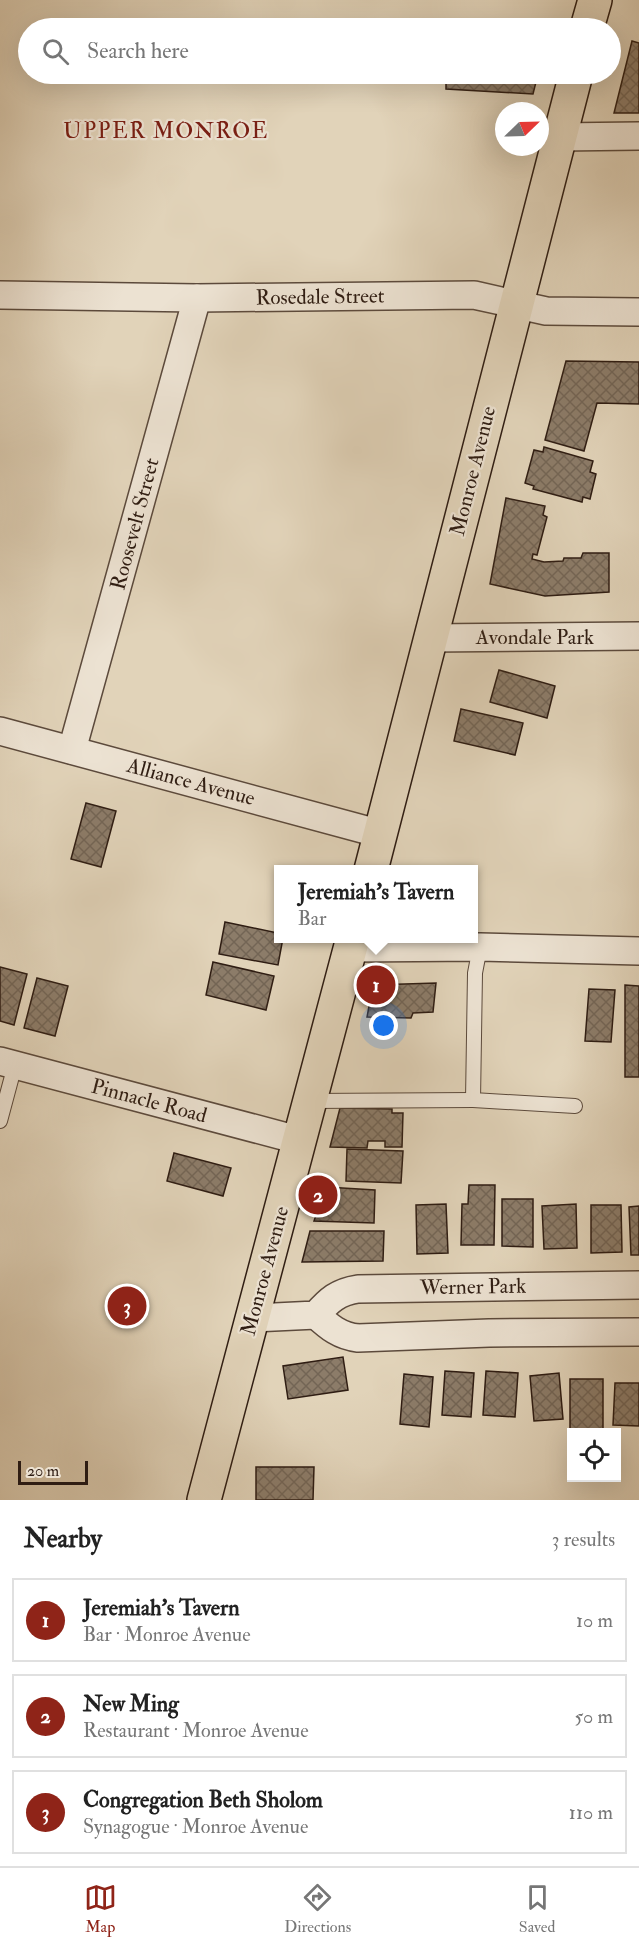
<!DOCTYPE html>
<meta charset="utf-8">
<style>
:root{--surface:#fff;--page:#f2f2f2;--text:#222;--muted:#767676;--line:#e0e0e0;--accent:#8f2418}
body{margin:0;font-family:"IM FELL Double Pica",serif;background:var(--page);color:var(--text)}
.controls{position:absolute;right:18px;bottom:18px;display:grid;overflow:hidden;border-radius:0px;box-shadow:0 6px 24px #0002}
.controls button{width:54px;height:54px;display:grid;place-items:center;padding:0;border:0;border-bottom:2px solid var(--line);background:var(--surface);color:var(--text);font:30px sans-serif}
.compass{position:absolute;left:495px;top:102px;width:54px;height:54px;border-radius:50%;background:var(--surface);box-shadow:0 6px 24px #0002;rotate:67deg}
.scale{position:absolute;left:18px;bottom:15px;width:70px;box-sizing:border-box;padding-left:6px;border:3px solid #2f1d13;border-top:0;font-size:16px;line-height:21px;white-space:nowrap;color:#2f1d13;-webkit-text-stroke:4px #ece2d2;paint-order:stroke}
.you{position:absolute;left:384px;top:1026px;width:21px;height:21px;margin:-15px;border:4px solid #fff;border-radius:50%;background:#1a73e8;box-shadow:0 0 0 9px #1a73e833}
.badge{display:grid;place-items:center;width:39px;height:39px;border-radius:50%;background:var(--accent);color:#fff;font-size:20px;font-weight:700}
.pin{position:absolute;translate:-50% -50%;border:3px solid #fff;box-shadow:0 2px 6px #0006}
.popup{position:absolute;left:274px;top:865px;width:204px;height:78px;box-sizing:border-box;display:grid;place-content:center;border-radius:0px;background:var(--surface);filter:drop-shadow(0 2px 4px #0005);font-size:20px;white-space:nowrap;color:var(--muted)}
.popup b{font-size:22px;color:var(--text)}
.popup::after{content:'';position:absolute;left:50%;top:100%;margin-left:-12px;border:12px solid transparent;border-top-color:var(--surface)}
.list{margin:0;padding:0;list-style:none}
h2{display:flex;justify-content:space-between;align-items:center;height:78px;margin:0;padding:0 24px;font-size:26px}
h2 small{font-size:20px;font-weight:400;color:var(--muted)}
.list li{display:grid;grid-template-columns:39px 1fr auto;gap:18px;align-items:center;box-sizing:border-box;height:84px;margin:0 12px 12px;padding:0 12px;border:2px solid var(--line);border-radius:0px}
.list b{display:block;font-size:22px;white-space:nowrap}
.list p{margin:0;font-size:20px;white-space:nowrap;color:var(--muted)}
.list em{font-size:20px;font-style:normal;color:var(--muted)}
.icon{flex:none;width:33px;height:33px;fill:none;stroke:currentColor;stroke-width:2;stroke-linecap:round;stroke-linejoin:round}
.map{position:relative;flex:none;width:639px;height:1500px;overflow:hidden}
.search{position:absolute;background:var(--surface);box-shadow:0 6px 24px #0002;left:18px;right:18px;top:18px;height:66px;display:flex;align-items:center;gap:15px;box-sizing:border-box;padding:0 21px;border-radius:33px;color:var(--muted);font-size:22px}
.sheet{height:366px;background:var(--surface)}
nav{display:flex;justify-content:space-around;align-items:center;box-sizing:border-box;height:84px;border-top:2px solid var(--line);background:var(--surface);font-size:16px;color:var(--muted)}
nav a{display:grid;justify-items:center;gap:3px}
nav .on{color:var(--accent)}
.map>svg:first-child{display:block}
</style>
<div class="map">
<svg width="639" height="1500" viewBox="0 0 639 1500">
<defs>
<pattern id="building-cross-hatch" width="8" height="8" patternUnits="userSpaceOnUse" patternTransform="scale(1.5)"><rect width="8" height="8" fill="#8c7c69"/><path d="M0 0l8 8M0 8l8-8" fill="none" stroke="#736555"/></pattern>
</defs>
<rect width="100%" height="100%" fill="#e1d3b9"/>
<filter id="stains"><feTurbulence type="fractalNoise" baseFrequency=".00333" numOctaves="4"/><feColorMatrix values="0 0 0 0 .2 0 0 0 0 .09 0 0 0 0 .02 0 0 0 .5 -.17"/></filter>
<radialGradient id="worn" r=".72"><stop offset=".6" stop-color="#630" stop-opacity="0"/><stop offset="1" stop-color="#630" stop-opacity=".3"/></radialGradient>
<g fill="url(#building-cross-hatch)" stroke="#2f1d13" stroke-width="1.5">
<polygon points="632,41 639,43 639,113 614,113"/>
<polygon points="446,74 538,74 533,94 446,89"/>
<polygon points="566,361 639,362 639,404 597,403 584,451 545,440"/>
<polygon points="544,447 593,461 590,472 596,474 590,499 583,497 582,502 533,489 534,486 525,483 534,450 543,452"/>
<polygon points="506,498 545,506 543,515 547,517 537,555 533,554 532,559 544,562 563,561 564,558 581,558 583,553 609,553 609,592 545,596 490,584"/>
<polygon points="499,670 555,686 547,718 490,702"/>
<polygon points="461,709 523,723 515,755 454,741"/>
<polygon points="86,803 116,811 101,867 71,859"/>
<polygon points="225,922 278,933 278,938 283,938 278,965 219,954"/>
<polygon points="213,962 274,976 266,1010 206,995"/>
<polygon points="0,967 27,974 14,1025 0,1021"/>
<polygon points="37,978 68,986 55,1036 24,1028"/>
<polygon points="436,983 433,1012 413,1013 411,1018 367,1017 373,985"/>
<polygon points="625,985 639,986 639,1077 625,1077"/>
<polygon points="589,989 615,990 611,1042 585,1041"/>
<polygon points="340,1108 392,1109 392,1113 403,1113 402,1147 385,1147 385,1141 368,1141 367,1148 330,1147"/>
<polygon points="347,1149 403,1151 401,1183 346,1181"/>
<polygon points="174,1153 231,1168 223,1196 167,1181"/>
<polygon points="469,1185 495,1185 494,1245 461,1245 462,1204 468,1204"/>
<polygon points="326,1187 375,1190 374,1223 314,1221"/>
<polygon points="502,1199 533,1199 533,1247 502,1246"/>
<polygon points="446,1204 448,1253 417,1254 416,1205"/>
<polygon points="576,1204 577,1248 544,1249 542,1206"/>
<polygon points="591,1205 621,1205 622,1252 591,1253"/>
<polygon points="639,1206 639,1255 631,1255 629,1207"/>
<polygon points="310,1231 384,1231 383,1261 302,1262"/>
<polygon points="343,1357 348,1390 288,1399 283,1366"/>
<polygon points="445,1371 474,1373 471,1417 442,1415"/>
<polygon points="486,1371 518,1373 515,1417 483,1415"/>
<polygon points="559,1373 563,1419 534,1421 530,1376"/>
<polygon points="404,1374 433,1377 429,1427 400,1424"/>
<polygon points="570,1379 603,1379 603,1432 572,1432 570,1440"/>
<polygon points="615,1383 639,1383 639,1426 613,1425"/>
<polygon points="256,1467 314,1467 313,1500 256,1500"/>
</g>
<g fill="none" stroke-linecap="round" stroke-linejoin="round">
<g stroke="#5c4a3c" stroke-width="16">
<g id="service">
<polyline points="480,947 475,973 473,1100 575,1106"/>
<polyline points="310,1101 473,1100"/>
<polyline points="0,1121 15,1065"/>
</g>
</g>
<g stroke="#5c4a3c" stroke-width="30">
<g id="minor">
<polyline points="559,137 639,136"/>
<polyline points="0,295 197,298 474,295 546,311 639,312"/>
<polyline points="430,638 639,636"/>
<polyline points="0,731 381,834"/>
<polyline points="72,750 197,298"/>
<polyline points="350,948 480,947 639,951"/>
<polyline points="0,1061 298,1140"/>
<path d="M 316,1315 C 329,1327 340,1336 358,1338 L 489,1333 L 639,1332"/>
<path d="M 253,1318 L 316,1315 C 329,1300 338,1292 358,1289 L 639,1285"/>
</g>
</g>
<g stroke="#2f1d13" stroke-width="36">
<g id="primary">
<polyline points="587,28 595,0"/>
<polyline points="371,870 576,74"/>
<polyline points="204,1500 353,938"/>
</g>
</g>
<use href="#service" stroke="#ece2d2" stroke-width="14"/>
<use href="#minor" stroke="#ece2d2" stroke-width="27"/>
<use href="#primary" stroke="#e1d3b9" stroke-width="33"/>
</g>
<g text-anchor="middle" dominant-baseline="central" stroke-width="4.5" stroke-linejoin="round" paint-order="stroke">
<g font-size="21" fill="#2f1d13" stroke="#ece2d2">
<text transform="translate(320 297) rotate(-1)">Rosedale Street</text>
<text transform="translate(473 471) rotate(-76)">Monroe Avenue</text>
<text transform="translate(135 524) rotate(-75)">Roosevelt Street</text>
<text x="535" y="637">Avondale Park</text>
<text transform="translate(191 782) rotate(15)">Alliance Avenue</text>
<text transform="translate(149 1101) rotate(15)">Pinnacle Road</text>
<text transform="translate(265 1271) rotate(-75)">Monroe Avenue</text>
<text transform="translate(473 1287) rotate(-1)">Werner Park</text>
</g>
<g font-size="22" letter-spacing="1.5" fill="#7a1f14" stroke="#ece2d2">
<text x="166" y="131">UPPER MONROE</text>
</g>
</g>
<rect width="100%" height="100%" filter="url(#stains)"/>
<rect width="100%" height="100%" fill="url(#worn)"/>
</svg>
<div class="controls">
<button><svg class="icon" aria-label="locate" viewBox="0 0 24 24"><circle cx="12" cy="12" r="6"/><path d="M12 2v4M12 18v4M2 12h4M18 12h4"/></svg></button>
</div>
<svg class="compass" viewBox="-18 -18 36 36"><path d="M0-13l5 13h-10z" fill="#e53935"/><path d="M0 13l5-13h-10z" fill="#767676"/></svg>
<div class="scale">20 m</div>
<div class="you"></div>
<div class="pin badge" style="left:376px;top:985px">1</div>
<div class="popup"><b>Jeremiah's Tavern</b>Bar</div>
<div class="pin badge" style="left:318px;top:1195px">2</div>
<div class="pin badge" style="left:127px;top:1306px">3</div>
<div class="search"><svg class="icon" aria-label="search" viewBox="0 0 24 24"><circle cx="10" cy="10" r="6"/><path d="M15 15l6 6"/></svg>Search here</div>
</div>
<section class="sheet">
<h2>Nearby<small>3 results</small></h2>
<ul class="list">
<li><span class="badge">1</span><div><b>Jeremiah's Tavern</b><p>Bar · Monroe Avenue</p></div><em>10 m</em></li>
<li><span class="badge">2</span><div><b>New Ming</b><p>Restaurant · Monroe Avenue</p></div><em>50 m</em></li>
<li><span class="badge">3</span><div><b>Congregation Beth Sholom</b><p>Synagogue · Monroe Avenue</p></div><em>110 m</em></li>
</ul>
</section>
<nav>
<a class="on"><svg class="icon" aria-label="map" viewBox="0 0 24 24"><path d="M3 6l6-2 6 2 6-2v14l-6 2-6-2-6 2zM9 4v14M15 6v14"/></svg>Map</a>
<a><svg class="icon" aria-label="directions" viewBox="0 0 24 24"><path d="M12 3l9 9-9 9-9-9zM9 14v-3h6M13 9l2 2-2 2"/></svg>Directions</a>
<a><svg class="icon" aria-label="saved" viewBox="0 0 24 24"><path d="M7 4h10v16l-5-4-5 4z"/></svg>Saved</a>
</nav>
